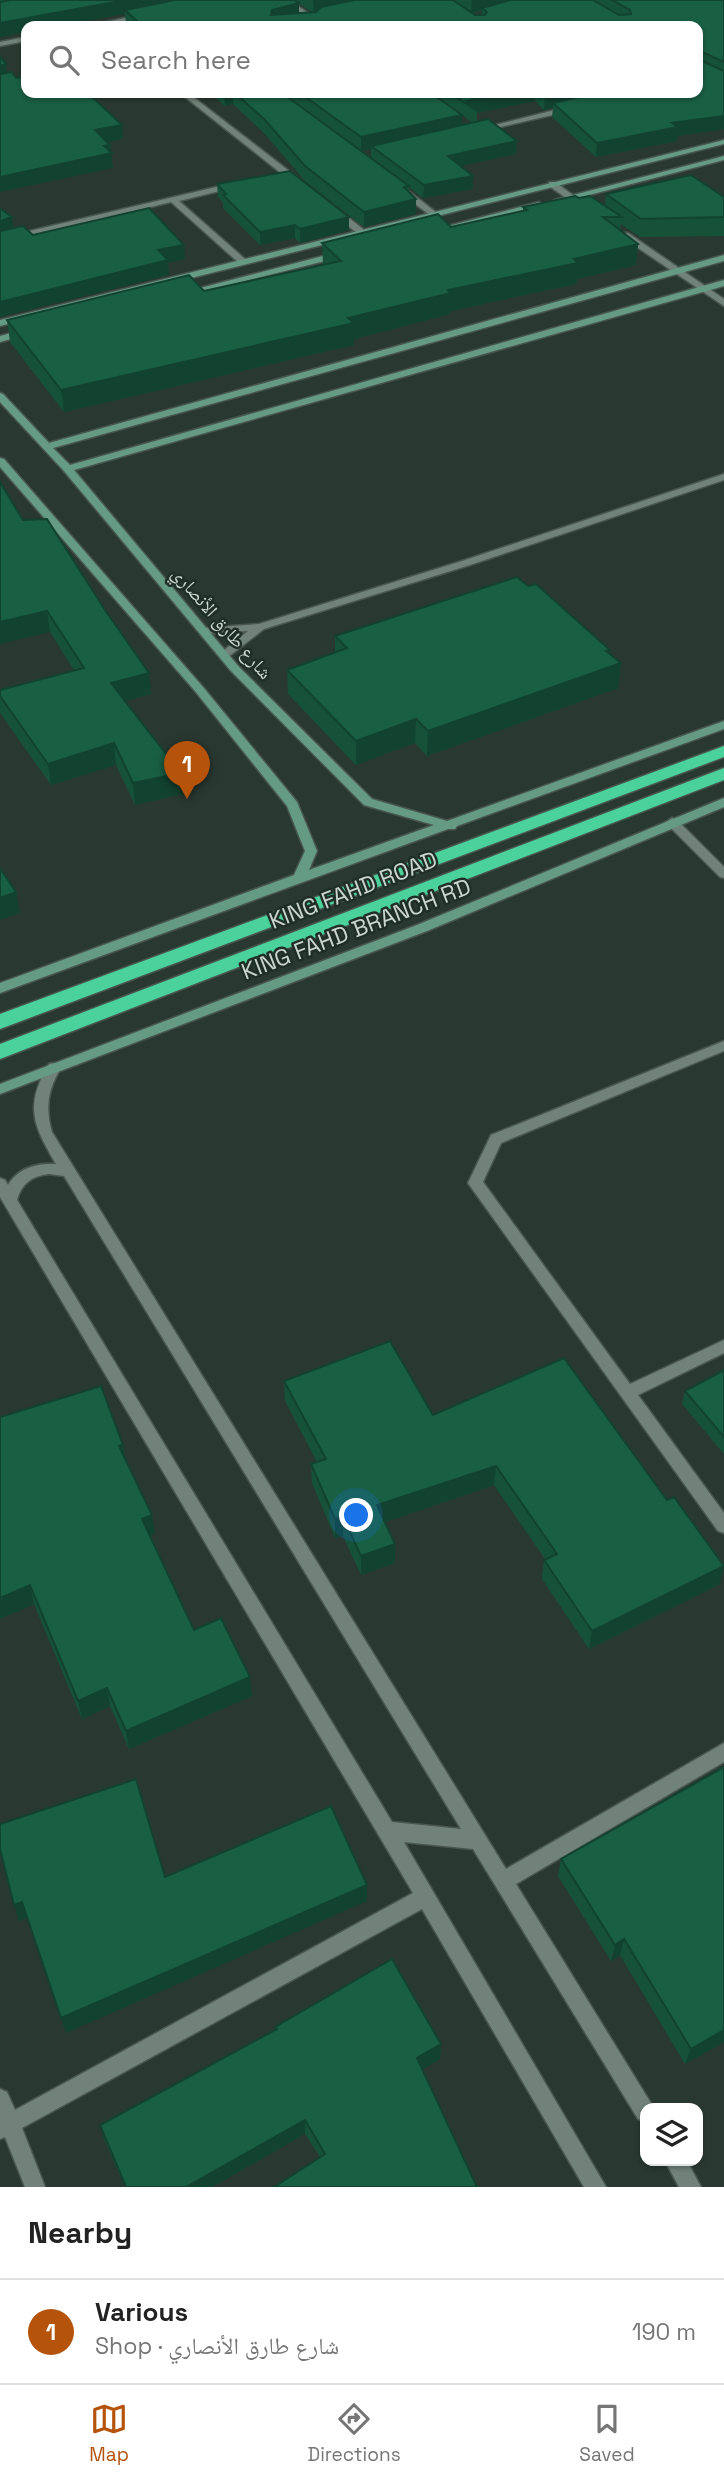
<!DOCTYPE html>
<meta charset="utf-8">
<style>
:root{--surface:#fff;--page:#f6f6f6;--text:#222;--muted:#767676;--line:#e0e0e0;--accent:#b45309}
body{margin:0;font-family:"Space Grotesk","Noto Naskh Arabic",sans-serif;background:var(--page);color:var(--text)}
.controls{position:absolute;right:21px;bottom:21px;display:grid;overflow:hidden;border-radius:14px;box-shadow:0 2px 5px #0004}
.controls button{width:63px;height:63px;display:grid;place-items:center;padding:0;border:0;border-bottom:2px solid var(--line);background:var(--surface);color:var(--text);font:35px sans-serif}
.you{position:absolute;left:357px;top:1516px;width:24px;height:24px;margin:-18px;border:5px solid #fff;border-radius:50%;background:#1a73e8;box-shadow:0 0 0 10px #1a73e833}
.badge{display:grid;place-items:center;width:46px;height:46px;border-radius:50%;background:var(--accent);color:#fff;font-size:23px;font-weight:700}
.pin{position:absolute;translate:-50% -58px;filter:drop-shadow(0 2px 4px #0008)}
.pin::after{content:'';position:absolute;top:37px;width:24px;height:21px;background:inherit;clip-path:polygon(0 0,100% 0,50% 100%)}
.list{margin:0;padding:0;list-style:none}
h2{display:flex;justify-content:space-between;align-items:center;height:91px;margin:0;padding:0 28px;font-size:30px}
h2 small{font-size:23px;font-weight:400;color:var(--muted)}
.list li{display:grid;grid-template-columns:46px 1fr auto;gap:21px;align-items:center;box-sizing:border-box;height:105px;padding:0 28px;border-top:2px solid var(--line)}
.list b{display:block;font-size:26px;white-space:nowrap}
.list p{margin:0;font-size:23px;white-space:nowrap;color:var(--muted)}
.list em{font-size:23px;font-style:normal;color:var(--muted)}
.icon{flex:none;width:38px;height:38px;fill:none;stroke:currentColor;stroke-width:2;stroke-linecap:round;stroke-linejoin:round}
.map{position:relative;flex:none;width:724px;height:2187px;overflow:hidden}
.search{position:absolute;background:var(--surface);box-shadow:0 2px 5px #0004;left:21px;right:21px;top:21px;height:77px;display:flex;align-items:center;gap:18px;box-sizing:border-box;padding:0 24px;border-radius:14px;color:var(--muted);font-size:26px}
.sheet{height:196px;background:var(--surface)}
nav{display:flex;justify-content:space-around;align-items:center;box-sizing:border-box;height:98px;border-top:2px solid var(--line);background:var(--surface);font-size:19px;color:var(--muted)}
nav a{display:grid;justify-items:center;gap:4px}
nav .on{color:var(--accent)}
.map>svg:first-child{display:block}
</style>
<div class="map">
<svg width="724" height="2187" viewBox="0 0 724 2187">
<rect width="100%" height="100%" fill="#293931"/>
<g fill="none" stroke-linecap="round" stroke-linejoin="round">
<g stroke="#495650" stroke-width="3">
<g id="street">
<polygon points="280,0 289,0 327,26 319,26"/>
<polygon points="144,14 147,18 101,26 87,26"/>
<polygon points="26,37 26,41 0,46 0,42"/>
<polygon points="180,93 188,93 302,181 302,185 296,185"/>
<polygon points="571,106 575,108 574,110 479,132 475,130"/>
<polygon points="549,182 555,182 589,207 582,209 549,186"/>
<polygon points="233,183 236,183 236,187 179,201 245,259 245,263 239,263 171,202 0,244 0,238"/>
<polygon points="400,189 406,189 437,213 430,215 400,193"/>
<polygon points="334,211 340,211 363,229 363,233 357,233 334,215"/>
<polygon points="622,233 628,233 724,299 724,306 622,237"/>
<polygon points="724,474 724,480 470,565 264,629 228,657 224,658 218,655 248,631 204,634 198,631 204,628 259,624 462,561"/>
<polygon points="672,818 676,819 724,867 724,878 720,877 668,825 666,822"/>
<polygon points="724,1041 724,1051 501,1143 483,1182 630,1384 724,1340 724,1353 638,1395 724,1513 724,1533 718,1531 468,1183 491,1135"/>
<path d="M 54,1063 L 61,1068 C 48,1089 45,1108 52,1132 L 506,1869 L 724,1743 L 724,1762 L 516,1884 L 652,2105 L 654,2108 L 645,2108 L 645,2122 L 638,2119 L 473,1849 L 404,1842 L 606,2187 L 584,2187 L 422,1909 L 22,2128 L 45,2187 L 25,2187 L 5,2137 L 0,2139 L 0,2089 L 7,2092 L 15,2110 L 413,1893 L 0,1197 L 0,1178 L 5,1180 L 8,1185 C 18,1168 37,1163 56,1164 C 33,1125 24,1106 49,1064 ZM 49,1174 L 64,1176 L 461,1829 L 392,1822 L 17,1200 C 22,1183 32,1176 49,1174 Z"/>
<polygon points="665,2161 687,2161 701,2187 679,2187"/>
</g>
</g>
<g stroke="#495650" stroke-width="3">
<g id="secondary">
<polygon points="724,140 724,144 0,326 0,320"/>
<polygon points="724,156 724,160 558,203 554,200"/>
<polygon points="539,202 543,205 542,207 433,234 429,231"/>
<polygon points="338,252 342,255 341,257 185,296 181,293"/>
<polygon points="724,255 724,261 53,448 70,465 724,280 724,286 74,470 239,667 372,799 447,821 724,721 724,729 457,826 455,829 448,829 0,993 0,983 294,875 305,851 287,806 195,691 0,467 0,458 4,459 203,687 297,802 317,851 309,870 434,825 364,805 231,671 64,471 0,402 0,393 3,394 49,443"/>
<polygon points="26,329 29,330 29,334 0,342 0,336"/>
<polygon points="724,798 724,807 427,931 0,1094 0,1084 417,925"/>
</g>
</g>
<g stroke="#495650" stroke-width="3">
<g id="highway">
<polygon points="724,746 724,757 0,1029 0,1014"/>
<polygon points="724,768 724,780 0,1059 0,1044"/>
</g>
</g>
<use href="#street" fill="#708279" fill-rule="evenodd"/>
<use href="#secondary" fill="#659a84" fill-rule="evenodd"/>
<use href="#highway" fill="#4bd19c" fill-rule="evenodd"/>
</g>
<g fill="#16523a" fill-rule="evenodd">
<path d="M 0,0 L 724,0 L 724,129 L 677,136 L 677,141 L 596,157 L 552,117 L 553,108 L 544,110 L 535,101 L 477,113 L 477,122 L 516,154 L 460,166 L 473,189 L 423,198 L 409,187 L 409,192 L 416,199 L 416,214 L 364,227 L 305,181 L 264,133 L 233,104 L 225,106 L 209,93 L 698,93 L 698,26 L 128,26 L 126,24 L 125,14 L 26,26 L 26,32 L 0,37 ZM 295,1 L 307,9 L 312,12 L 299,13 ZM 482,11 L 482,15 L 475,15 L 472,13 ZM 462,115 L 473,123 L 462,125 ZM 371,149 L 371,159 L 361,151 Z"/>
<polygon points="217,184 349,217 349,230 300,243 295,238 260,245 223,208 223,203 218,197"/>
<polygon points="606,194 724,197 724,236 640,237 621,224 620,231 638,244 636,265 577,279 576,284 450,311 450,314 354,339 354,345 64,412 10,342 7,320 204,291 323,265 322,243 451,227 523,211 523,207 579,198 605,205"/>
<polygon points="23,520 151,694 125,701 182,794 135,805 116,765 51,785 0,713 0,690 74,670 50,632"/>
<polygon points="528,586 610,650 610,654 621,663 618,688 427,756 415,743 356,765 288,694 287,670 335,653 335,636"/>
<polygon points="724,1370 724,1454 682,1404 685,1391"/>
<polygon points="284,1381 433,1415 720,1584 589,1649 542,1579 544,1560 545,1559 494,1485 385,1522 395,1563 361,1575 343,1536 335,1538 312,1483 311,1464 317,1462 285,1401"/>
<polygon points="123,1445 125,1460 155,1534 150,1536 194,1630 252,1696 129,1749 110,1706 82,1719 34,1604 0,1619"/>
<polygon points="561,1859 724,2042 685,2064 620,1955 611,1961 558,1876"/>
<polygon points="275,2027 441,2044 440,2059 422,2069 477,2187 320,2157 305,2134 212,2187 125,2187 104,2139 100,2125 276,2029"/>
</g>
<g fill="#124230">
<polygon points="126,0 199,0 125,10 125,14 57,26 26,26 26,32 0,37 0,23"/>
<polygon points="313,0 375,0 314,13"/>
<polygon points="472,0 526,0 482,8 482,11 471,13"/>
<polygon points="299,3 299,17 271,15 272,10"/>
<polygon points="6,64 7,78 0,80 0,66"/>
<polygon points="224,93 233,93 233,104 225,106"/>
<polygon points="508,93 536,93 535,101 477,113 477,111 466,101"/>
<polygon points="557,93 617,93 553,103 553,108 544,110 545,95"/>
<polygon points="462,115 462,129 371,146 371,149 361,151 361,137"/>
<polygon points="724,116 724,129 677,136 677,141 596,157 597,143 672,123"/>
<polygon points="122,125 123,139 96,145 95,130"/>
<polygon points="517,141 516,154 447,169 448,156"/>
<polygon points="110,145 113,168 0,192 0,177"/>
<polygon points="473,176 473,189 423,198 424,185"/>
<polygon points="416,199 416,214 364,227 364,212"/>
<polygon points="12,217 14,232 0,236 0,221"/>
<polygon points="349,217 349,230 300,243 300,229"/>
<polygon points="295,225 295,238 260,245 260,232"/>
<polygon points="638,244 636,265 577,279 576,284 450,311 450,314 354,339 354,345 64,412 61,390 348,318 448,290"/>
<polygon points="184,245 185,259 168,263 169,275 0,317 0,302 158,250"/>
<polygon points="47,611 50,632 0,644 0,622"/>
<polygon points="610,650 608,668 621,663 618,688 427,756 428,731"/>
<polygon points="149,673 151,694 113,704 111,683"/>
<polygon points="416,719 415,743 356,765 356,741"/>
<polygon points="114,743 116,765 51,785 48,764"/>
<polygon points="181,773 182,794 135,805 133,783"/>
<polygon points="16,892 20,913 0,920 0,898"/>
<polygon points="123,1445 126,1465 119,1446"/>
<polygon points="496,1466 494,1485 377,1525 377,1505"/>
<polygon points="152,1515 155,1534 145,1538 142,1519"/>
<polygon points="343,1517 343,1536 335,1538 335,1519"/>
<polygon points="395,1544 395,1563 361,1575 361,1556"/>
<polygon points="724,1566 720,1584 589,1649 592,1631"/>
<polygon points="30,1585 34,1604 0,1619 0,1598"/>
<polygon points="250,1677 252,1696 129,1749 126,1731"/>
<polygon points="107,1688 110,1706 82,1719 78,1701"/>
<polygon points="367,1885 367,1901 66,2033 61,2018"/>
<polygon points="22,1902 27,1918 19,1921 14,1905"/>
<polygon points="624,1939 620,1955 611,1961 615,1945"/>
<polygon points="724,2030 724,2042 685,2064 691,2049"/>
<polygon points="441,2044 440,2059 416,2073 417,2058"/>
<polygon points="305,2120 305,2134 212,2187 186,2187"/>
</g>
<g fill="#195f44" stroke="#124230" stroke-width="2">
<polygon points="10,0 126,0 0,23 0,2"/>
<polygon points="175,0 294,0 299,3 272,10 271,15 316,12 321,7 354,0 453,0 475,15 485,15 487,12 482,8 511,0 593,0 619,15 631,14 630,10 612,0 724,0 724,62 698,50 698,26 142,26 125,10"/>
<polygon points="698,52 698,59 724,71 724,116 672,123 678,127 597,143 553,103 595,93 698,93"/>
<polygon points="0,56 6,64 0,66"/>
<polygon points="12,72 16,78 26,76 26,93 88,93 122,125 95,130 110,145 104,146 112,153 0,177 0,74"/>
<polygon points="235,93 282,93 409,186 404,187 416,199 364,212 305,166 264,119"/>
<polygon points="300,93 431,93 462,115 361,137"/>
<polygon points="450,93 508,93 466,101 477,111"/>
<polygon points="542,93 557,93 545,95"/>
<polygon points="488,119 517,141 448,156 473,176 424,185 371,146"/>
<polygon points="290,171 349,217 300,229 295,225 260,232 223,195 226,194 217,184"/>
<polygon points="691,175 724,197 724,217 641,219 606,194"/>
<polygon points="575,196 579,198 590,196 622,217 603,217 638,244 574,259 578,263 448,290 451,293 348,318 354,323 61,390 7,320 189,275 204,291 341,261 322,243 438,214 451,227 527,210 523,207"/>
<polygon points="149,208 184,245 158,250 168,260 0,302 0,231 23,226 33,235"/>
<polygon points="0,209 1,209 12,217 0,221"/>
<polygon points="0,482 23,520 47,519 105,610 149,673 111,683 181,773 133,783 114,743 48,764 0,696 0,690 84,668 47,611 0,622"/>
<polygon points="517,577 528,586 536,584 610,650 606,651 621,663 428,731 416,719 356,741 287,670 347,648 335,636"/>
<polygon points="0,868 16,892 0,898"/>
<polygon points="390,1341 433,1415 564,1358 667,1500 674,1497 724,1566 592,1631 544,1560 557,1554 496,1466 377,1505 395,1544 361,1556 343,1517 335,1519 311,1464 326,1459 284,1381"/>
<polygon points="724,1370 724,1437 685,1391"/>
<polygon points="101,1386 123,1445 119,1446 152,1515 142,1519 194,1630 221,1618 250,1677 126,1731 107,1688 78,1701 30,1585 0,1598 0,1417"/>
<polygon points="724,1767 724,2030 691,2049 624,1939 615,1945 561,1859"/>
<polygon points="136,1779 165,1877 331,1806 367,1885 61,2018 22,1902 14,1905 0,1849 0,1824"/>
<polygon points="392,1959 441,2044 417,2058 477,2187 274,2187 325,2154 305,2120 186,2187 126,2187 100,2125 277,2029 275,2027"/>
</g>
<g text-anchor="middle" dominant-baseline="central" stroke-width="5" stroke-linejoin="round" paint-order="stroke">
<g font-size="19" fill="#cbd5d0" stroke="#1f2f27">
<text transform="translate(222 623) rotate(49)">شارع طارق الأنصاري</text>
</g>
<g font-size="23" fill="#cbd5d0" stroke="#1f2f27">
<text transform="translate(353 890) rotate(-21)">KING FAHD ROAD</text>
<text transform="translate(356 929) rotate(-21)">KING FAHD BRANCH RD</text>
</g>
</g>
</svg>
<div class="controls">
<button><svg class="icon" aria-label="layers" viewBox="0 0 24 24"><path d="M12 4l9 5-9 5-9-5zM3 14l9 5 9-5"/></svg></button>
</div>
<div class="you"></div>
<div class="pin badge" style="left:187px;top:799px">1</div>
<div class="search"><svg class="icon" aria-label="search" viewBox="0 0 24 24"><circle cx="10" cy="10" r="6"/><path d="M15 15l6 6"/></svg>Search here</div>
</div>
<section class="sheet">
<h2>Nearby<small></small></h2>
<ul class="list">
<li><span class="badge">1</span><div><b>Various</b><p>Shop · شارع طارق الأنصاري</p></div><em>190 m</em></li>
</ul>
</section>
<nav>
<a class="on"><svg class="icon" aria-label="map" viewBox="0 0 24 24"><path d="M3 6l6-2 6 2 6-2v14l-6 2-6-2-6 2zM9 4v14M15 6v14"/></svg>Map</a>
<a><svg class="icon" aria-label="directions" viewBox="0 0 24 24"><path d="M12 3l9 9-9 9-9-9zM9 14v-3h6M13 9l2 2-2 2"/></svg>Directions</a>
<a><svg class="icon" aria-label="saved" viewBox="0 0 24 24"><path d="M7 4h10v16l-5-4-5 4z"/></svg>Saved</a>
</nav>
